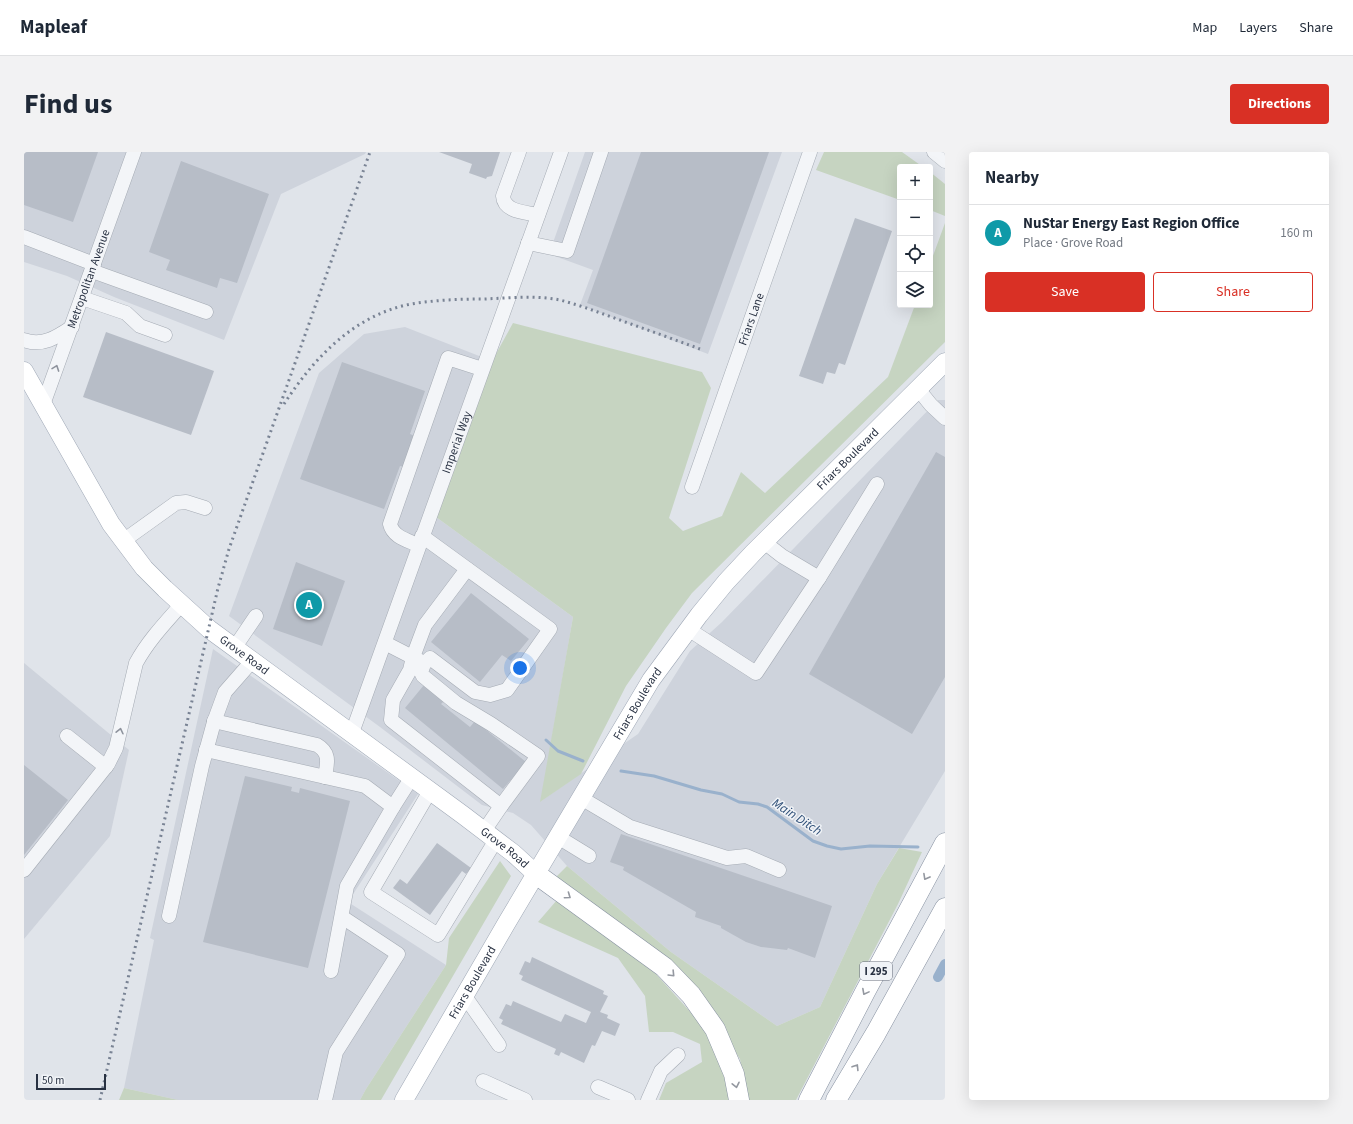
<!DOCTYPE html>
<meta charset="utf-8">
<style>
:root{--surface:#fff;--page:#f2f2f3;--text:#1f2937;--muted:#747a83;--line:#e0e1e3;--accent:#d93025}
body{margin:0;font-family:"Source Sans 3",sans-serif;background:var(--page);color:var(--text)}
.controls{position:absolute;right:12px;top:12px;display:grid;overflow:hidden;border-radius:4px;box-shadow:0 4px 16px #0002}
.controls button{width:36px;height:36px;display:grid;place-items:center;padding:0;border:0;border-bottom:1px solid var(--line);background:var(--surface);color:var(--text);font:20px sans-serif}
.scale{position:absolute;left:12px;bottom:10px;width:70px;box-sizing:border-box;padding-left:4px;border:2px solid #283142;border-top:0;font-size:11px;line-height:14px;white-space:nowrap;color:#283142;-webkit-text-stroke:3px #f0f3f7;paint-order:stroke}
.you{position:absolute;left:496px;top:516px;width:14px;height:14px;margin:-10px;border:3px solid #fff;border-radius:50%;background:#1a73e8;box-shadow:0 0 0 6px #1a73e833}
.badge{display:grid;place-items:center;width:26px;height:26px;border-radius:50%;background:var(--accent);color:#fff;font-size:13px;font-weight:700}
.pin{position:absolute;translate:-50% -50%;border:2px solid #fff;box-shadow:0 1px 4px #0006}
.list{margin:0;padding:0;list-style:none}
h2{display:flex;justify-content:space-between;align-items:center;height:52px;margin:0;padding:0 16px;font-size:17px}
h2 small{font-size:13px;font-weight:400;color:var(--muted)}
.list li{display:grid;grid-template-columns:26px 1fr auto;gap:12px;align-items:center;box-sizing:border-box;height:56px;padding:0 16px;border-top:1px solid var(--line)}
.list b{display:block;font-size:15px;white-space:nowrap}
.list p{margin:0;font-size:13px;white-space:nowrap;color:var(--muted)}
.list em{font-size:13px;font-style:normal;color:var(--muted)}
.actions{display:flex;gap:8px;padding:12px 16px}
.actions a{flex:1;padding:9px 0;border:1px solid var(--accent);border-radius:4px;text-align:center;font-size:14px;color:var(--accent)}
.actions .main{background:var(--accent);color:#fff}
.icon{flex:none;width:22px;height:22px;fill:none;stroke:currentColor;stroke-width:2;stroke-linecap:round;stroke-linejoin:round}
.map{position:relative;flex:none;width:921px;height:948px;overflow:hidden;border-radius:4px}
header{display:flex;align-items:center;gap:24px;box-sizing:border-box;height:56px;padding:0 20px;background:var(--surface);border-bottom:1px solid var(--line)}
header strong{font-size:19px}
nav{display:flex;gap:22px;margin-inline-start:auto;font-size:14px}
.intro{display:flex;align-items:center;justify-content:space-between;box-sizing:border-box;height:96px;padding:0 24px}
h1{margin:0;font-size:28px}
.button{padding:10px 18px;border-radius:4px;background:var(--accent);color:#fff;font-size:14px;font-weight:700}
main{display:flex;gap:24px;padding:0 24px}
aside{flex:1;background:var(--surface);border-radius:4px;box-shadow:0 4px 16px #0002}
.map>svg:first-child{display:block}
</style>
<header>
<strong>Mapleaf</strong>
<nav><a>Map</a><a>Layers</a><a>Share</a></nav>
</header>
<div class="intro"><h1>Find us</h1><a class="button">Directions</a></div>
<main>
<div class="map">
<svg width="921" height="948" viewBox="0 0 921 948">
<rect width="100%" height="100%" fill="#e0e4ea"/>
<g fill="#ced3dc">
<polygon points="0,0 342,0 341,2 257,42 200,188 90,145 43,124 0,110"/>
<polygon points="561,0 758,0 684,202 556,153 569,118 525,102"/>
<polygon points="381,175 468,209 412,365 549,465 517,649 614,582 666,499 698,470 914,248 921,248 921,619 853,732 796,855 753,874 647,800 543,714 507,673 489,661 458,653 356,575 205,464 295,221 340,182"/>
<polygon points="189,497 394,642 324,750 422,813 342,937 336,948 154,948 100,936 130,788 126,786"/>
<polygon points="0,511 105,598 86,684 0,787"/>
</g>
<g fill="#c6d4c1">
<polygon points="800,0 878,0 899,15 876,15 876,48 792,18"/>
<polygon points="906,20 921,32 921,64 906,58"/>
<polygon points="921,71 921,190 668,441 642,476 602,534 557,622 516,650 549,465 412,365 468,209 489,171 678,220 687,236 645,366 659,379 698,364 717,320 741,341 864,225 891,153 906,153 906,112"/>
<polygon points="875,696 898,700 874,752 772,948 723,948 716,907 658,820 531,726 543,714 647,800 753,874 796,855 853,732"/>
<polygon points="476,709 487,724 357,948 336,948 342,937 422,813 425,786"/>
<polygon points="533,748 631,821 680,875 706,938 706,948 635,948 642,931 678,910 676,892 649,880 625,880 621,844 594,806 514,770"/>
<polygon points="100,936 154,948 95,948"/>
</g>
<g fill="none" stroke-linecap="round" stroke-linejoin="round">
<g stroke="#99b1cc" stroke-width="3">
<polyline points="522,588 534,599 559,609"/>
<polyline points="597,619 630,624 677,638 698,642 715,650 734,652 743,655 789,689 803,694 817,697 846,694 894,695"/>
</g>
<polyline stroke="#99b1cc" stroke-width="10" points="914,825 921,812"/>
</g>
<g fill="#b7bdc7">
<polygon points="0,0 74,0 49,70 0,53"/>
<polygon points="415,0 476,0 468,24 463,25 462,27 445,21 448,12"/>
<polygon points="617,0 745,0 676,192 563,151"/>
<polygon points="157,9 245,42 213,131 196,126 193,136 142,118 146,108 125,100"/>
<polygon points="831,66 868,79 821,213 815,211 811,222 803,220 799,232 775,224"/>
<polygon points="82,180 190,219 167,283 59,245"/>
<polygon points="318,210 401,239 386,282 391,284 380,315 376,314 360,357 276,327"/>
<polygon points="912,300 921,305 921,525 888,582 785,522"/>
<polygon points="272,410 321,429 298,494 249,477"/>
<polygon points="447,441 505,487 487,509 478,503 456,530 407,490"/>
<polygon points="400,533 420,549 417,552 446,575 451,569 502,610 479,637 381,556"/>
<polygon points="0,613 44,648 0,703"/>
<polygon points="221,624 268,635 267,639 275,641 276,636 326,649 284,816 179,790"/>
<polygon points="597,682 808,754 791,806 764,796 763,798 737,795 722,790 697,776 697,774 671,765 672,760 599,718 600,715 586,710"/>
<polygon points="413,691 447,716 442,722 438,719 406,763 369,736 376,727 383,732"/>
<polygon points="508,805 580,839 579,842 584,844 576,860 584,863 583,866 596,872 591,884 578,879 571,894 568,893 560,911 537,900 535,904 530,902 532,897 477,872 479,868 475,866 482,852 487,854 489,849 537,870 541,862 562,871 567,860 497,828 499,824 495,822 501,809 506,811"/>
</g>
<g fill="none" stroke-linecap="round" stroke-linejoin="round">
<g stroke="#a5abb4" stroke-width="15">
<g id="minor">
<path d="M 495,0 L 479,44 C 480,60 501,60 514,63"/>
<polyline points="910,0 921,9"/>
<polyline points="0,85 70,112"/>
<polyline points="504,91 543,99 577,0"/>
<polyline points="68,119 182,160"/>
<polyline points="58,146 102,161 116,174 141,183"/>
<path d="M 0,188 C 18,195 33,185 48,175"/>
<polyline points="894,237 907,253 921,266"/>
<path id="s1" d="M 19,253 L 110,0"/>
<path id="s2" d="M 668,335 L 786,0"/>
<polyline points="398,384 526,477 483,538 466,543 451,540 406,506 400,512 397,520 399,524 432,551 467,572 514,604 477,654 460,679"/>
<polyline points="99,389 152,351 162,350 181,356"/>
<polyline points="740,390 758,404 795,426 853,332"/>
<path d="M 394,393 C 383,388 369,385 366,372 L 424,206 L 458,217"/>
<polyline points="443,417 401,473 389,505 386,518 369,548 367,568 477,654"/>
<polyline points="664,477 732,521 795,426"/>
<polyline points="361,491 396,509"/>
<polyline points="211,495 232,464"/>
<path d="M 190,569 L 293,593 C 307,601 303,612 301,625"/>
<path id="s3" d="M 328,581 L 537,0"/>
<polyline points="43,584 82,615"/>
<polyline points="182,598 341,634 369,655 388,625"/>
<polyline points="406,639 347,740 414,783 472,688"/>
<polyline points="557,646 606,675 703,706 722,704 755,718"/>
<polyline points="534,685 565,704"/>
<path d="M 0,718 L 84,612 L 92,596 L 112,511 C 124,489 141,471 157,453"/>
<polyline points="145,764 178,614 190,570 201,540 229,508"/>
<polyline points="307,819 323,734 369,655"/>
<polyline points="440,843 475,893"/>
<polyline points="459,929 501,948"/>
<polyline points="574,935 604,948"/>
<polyline points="301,948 312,900 374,802 318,765"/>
<polyline points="624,948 637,919 654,903"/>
</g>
</g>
<g stroke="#9fa8b6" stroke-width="19">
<g id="major">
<path id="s4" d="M 0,219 L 87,372 L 120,416 L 141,437 L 185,477 L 439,663 L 489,701 L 512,722"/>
<path id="s5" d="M 380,948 L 482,772 L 627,528 L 675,463 L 702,430 L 729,401 L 921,210"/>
</g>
</g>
<g stroke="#8791a1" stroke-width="21">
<g id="highway">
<polyline points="512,722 640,815 667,843 691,877 710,922 715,948"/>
<polyline points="785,948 841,840 921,691"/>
<polyline points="812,948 852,881 921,756"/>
</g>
</g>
<use href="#minor" stroke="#f3f5f8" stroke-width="14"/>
<use href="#major" stroke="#fff" stroke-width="18"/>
<use href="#highway" stroke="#fff" stroke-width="20"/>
<g stroke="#798394" stroke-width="3" stroke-dasharray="2 4" stroke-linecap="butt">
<path d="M 260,252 C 290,206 330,163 387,152 C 411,148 436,147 460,147 C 485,146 511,143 536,148 C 555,153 574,160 593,167 C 621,177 649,187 676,197"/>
<polyline points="76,948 194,436 205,397 346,0"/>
</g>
</g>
<defs><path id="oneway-chevron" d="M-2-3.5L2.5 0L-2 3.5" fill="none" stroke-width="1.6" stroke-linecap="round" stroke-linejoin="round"/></defs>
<g stroke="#8e939d">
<use href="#oneway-chevron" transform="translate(32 216) rotate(-70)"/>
<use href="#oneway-chevron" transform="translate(96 579) rotate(-77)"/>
</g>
<g stroke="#9498a0">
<use href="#oneway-chevron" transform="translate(902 725) rotate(119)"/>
<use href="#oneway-chevron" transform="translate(544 744) rotate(35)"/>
<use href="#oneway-chevron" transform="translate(648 822) rotate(46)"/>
<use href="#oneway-chevron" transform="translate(841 840) rotate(118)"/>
<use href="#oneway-chevron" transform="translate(832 915) rotate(-58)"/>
<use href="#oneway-chevron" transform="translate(712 933) rotate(78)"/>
</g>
<g text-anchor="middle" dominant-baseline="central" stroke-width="3" stroke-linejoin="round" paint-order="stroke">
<rect fill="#f0f3f7" stroke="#646b78" stroke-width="1" x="836" y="810" width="32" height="18" rx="3"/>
<g font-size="11" font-weight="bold" fill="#283142">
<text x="852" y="819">I 295</text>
</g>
<g font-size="12" fill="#283142" stroke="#f0f3f7">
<text stroke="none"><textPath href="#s1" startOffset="134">Metropolitan Avenue</textPath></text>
<text stroke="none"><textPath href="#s2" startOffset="178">Friars Lane</textPath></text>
<text stroke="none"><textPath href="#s3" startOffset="309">Imperial Way</textPath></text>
<text stroke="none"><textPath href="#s5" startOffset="784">Friars Boulevard</textPath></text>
<text stroke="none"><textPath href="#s4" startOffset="364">Grove Road</textPath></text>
<text stroke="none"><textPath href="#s5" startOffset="460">Friars Boulevard</textPath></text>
<text stroke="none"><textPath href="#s4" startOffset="688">Grove Road</textPath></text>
<text stroke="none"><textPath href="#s5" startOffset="136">Friars Boulevard</textPath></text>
</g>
<g font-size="13" font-style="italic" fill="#305078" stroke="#f0f3f7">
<text transform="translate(773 665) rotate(33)">Main Ditch</text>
</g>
</g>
</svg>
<div class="controls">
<button>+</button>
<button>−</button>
<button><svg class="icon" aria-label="locate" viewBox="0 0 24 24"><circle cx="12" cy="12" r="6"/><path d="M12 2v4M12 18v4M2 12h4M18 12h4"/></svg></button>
<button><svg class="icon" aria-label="layers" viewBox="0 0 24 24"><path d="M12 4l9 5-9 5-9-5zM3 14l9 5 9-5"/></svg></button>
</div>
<div class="scale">50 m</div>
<div class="you"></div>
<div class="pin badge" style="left:285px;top:453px;background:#0f9aa8">A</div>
</div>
<aside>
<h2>Nearby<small></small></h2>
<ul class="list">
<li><span class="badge" style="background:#0f9aa8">A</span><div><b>NuStar Energy East Region Office</b><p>Place · Grove Road</p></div><em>160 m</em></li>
</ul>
<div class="actions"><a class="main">Save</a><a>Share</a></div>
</aside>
</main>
